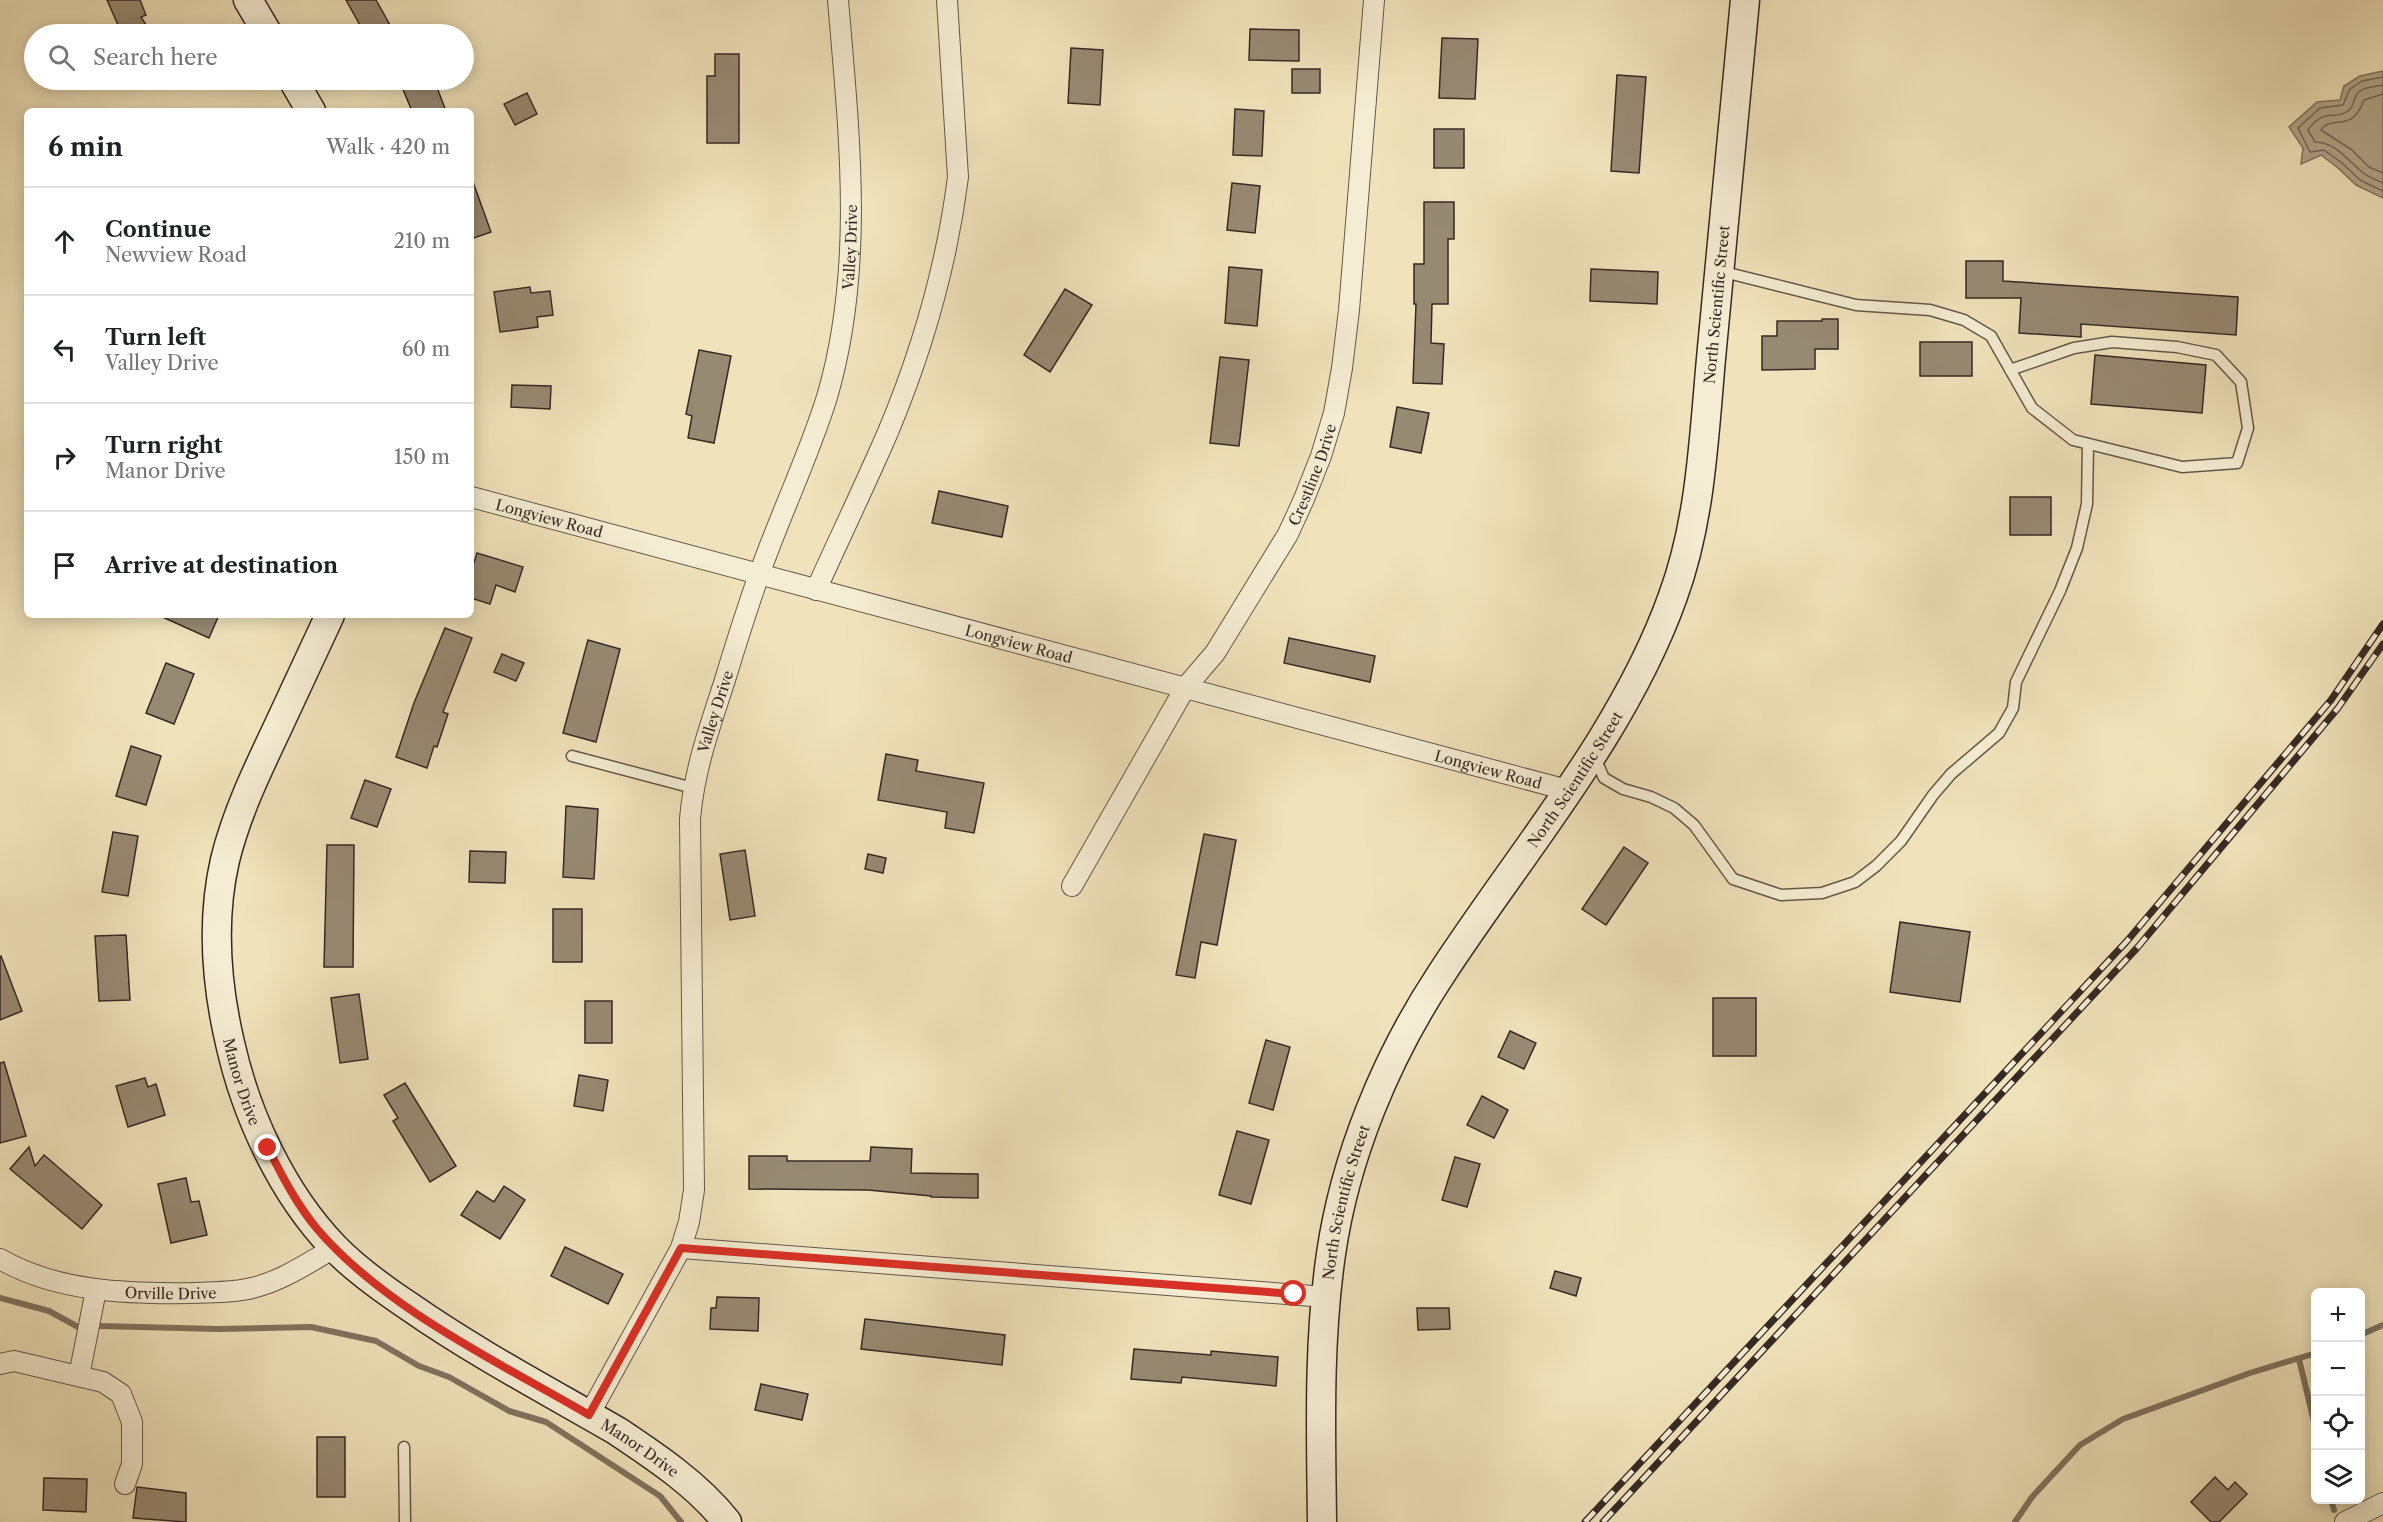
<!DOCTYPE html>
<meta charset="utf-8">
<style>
:root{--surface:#fff;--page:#f2f2f2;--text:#202124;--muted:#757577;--line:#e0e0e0}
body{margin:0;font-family:"Libre Caslon Text",serif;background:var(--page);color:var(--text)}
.controls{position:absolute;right:18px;bottom:18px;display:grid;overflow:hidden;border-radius:9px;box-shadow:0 3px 15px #0003}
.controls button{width:54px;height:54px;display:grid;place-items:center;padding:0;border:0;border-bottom:2px solid var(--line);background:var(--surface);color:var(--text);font:30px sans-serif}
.stop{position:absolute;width:18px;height:18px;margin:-14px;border:4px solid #d93025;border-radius:50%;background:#fff}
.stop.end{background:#d93025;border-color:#fff;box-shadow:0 2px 6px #0008}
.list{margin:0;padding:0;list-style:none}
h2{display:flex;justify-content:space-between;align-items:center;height:78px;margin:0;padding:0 24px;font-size:26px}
h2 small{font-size:20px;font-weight:400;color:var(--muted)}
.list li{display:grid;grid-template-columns:39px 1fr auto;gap:18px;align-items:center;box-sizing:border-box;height:108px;padding:0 24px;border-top:2px solid var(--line)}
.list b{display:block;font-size:22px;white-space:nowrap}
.list p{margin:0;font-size:20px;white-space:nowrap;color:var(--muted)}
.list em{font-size:20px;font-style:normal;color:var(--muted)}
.icon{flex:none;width:33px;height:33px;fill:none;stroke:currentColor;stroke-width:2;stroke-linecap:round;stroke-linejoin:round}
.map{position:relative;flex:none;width:2383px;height:1522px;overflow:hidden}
.search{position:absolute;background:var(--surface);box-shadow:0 3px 15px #0003;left:24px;top:24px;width:450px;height:66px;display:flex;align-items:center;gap:15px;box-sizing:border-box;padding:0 21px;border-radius:33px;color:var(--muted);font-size:22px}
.panel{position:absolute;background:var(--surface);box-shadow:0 3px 15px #0003;left:24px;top:108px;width:450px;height:510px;border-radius:9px}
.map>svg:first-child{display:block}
</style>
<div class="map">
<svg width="2383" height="1522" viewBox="0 0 2383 1522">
<rect width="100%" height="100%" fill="#f0e3bb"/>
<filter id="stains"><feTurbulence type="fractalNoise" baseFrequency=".00333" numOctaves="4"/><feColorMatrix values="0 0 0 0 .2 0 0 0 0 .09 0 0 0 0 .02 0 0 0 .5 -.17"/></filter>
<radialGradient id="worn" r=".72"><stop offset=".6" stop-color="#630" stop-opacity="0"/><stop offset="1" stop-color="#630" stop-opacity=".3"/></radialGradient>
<polygon fill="#b1a488" stroke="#807360" stroke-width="1.5" points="2383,71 2383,198 2356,185 2338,168 2321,155 2301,164 2303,148 2289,127 2317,102 2340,100 2344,86 2360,76"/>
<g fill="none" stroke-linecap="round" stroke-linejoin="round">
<g stroke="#746656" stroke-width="1.5">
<polyline points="2383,77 2362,81 2350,89 2343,105 2320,108 2298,128 2310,152 2324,150 2342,163 2360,180 2383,191"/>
<path d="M 2383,85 C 2373,87 2358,87 2355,98 C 2353,103 2353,107 2348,111 C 2335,121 2324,107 2308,130 L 2315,142 C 2335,142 2348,160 2362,172 C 2368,177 2376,180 2383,183"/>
<path d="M 2383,94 L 2364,100 C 2351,135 2333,113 2321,130 L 2352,150 L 2369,167 L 2383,173"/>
</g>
<g stroke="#807360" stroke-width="6">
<polyline points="0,1298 49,1311 80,1328"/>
<polyline points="100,1326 218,1329 311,1327 376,1341 419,1366 449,1377 509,1411 546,1422 660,1496 681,1522"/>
<polyline points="2360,1335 2383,1325"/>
<polyline points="2299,1359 2316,1430"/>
<polyline points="2331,1500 2334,1510"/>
<polyline points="2015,1522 2032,1497 2080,1445 2123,1419 2250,1373 2316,1353"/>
</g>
</g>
<g fill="#978a73" stroke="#362924" stroke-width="1.5">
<polygon points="107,0 140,0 146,15 141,17 152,34 122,34"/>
<polygon points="346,0 376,0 395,34 365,34"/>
<polygon points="1250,29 1299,30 1299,61 1249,60"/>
<polygon points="1442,38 1478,39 1475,99 1439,98"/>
<polygon points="1071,48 1103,50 1100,105 1068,103"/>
<polygon points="715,54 739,54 739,143 707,143 707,76 715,76"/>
<rect x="1292" y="69" width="28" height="24"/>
<polygon points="1617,75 1646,77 1639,173 1611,171"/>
<polygon points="399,80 434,80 446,111 412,111"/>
<polygon points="527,93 537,114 515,125 504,104"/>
<polygon points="1235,109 1264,111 1262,156 1233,155"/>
<rect x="1434" y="129" width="30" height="39"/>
<polygon points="471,182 473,182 491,232 471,239"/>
<polygon points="1232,183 1260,186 1255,233 1227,230"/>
<polygon points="1424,202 1454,202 1454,239 1448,239 1448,304 1432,304 1431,343 1444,344 1442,384 1413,383 1416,304 1414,304 1414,264 1424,264"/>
<polygon points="1966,261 2003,261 2003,281 2238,297 2236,335 2081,324 2081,337 2019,333 2021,298 1966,298"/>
<polygon points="1229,267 1262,270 1257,326 1225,323"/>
<polygon points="1591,269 1658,272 1657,304 1590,301"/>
<polygon points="530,287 531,293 550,291 553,315 537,317 538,327 500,332 494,292"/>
<polygon points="1065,289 1092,305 1050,372 1024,355"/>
<polygon points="1822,319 1838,319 1838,349 1815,349 1815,369 1762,370 1762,336 1777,336 1777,321 1822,321"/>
<rect x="1920" y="342" width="52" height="34"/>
<polygon points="699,350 731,356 714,443 688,438 692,416 686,414"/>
<polygon points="2095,355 2206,365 2202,413 2091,404"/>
<polygon points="1220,357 1249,360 1239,446 1210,443"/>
<polygon points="512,385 551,386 550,409 511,407"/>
<polygon points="1397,407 1429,413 1421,453 1390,447"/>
<polygon points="939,491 1008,506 1002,537 932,523"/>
<rect x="2010" y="497" width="41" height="38"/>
<polygon points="477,553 523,567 515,592 496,585 490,604 471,598 471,572"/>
<polygon points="158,615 219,615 209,638"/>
<polygon points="445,628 472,638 443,712 448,714 437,747 434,746 427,768 396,757 414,703"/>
<polygon points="1289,638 1375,656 1370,682 1284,663"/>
<polygon points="588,640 620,649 596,742 563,733"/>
<polygon points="502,654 524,663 516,681 494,672"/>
<polygon points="166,663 194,674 174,724 146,713"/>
<polygon points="131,746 161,756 146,805 116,796"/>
<polygon points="886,754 918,760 916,771 984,783 974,833 945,828 947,812 878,800"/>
<polygon points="365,780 391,789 377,827 351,818"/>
<polygon points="566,806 598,809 594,879 563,877"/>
<polygon points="113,832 138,836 128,896 102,892"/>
<polygon points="1204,834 1236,840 1217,945 1201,942 1195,978 1176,975"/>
<polygon points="327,845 354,845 353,967 324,967"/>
<polygon points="1624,847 1648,863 1606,925 1582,909"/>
<polygon points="745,850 755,916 730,920 720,854"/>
<polygon points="470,851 506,852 505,883 469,882"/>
<polygon points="868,854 886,858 883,873 865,869"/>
<rect x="553" y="909" width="29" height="53"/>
<polygon points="1900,922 1970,932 1960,1002 1890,992"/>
<polygon points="126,935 130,1000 99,1001 95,936"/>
<polygon points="1,956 22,1011 0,1020 0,957"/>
<polygon points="359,994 368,1059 340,1063 331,998"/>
<rect x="1713" y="998" width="43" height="58"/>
<rect x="585" y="1001" width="27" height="42"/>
<polygon points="1510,1031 1536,1043 1524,1069 1498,1057"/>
<polygon points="1266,1040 1290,1047 1273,1110 1249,1103"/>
<polygon points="4,1062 26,1136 0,1143 0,1063"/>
<polygon points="579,1075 608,1080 603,1111 574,1106"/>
<polygon points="145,1078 148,1087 156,1084 165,1115 128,1127 116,1086"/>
<polygon points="405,1083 456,1166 430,1182 393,1121 398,1118 384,1095"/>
<polygon points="1482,1096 1508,1110 1494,1138 1467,1125"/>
<polygon points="1237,1131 1269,1140 1251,1204 1219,1195"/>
<polygon points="29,1147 35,1166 44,1155 102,1205 82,1229 10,1169"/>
<polygon points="871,1147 912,1149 911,1173 978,1174 978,1198 931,1197 931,1196 868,1190 749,1189 749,1156 787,1156 787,1161 870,1161"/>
<polygon points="1455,1157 1480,1164 1467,1207 1442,1200"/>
<polygon points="186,1178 191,1202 199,1201 207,1235 171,1243 158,1184"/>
<polygon points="504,1186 525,1200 500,1239 461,1215 477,1191 494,1202"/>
<polygon points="565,1247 623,1274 608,1304 551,1276"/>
<polygon points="1555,1271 1581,1278 1576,1296 1550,1288"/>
<polygon points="717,1297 759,1298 758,1331 710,1329 711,1308 716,1308"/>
<polygon points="1417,1308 1449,1308 1450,1329 1418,1330"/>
<polygon points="865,1319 1005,1335 1002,1365 861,1349"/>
<polygon points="1134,1349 1211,1355 1211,1351 1278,1357 1276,1386 1182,1377 1181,1383 1131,1379"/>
<polygon points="761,1384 808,1394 802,1420 755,1410"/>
<rect x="317" y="1437" width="28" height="60"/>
<polygon points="2215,1477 2228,1490 2235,1482 2247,1494 2219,1522 2211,1522 2191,1502"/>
<polygon points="44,1478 87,1479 86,1512 43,1510"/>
<polygon points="137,1487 186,1493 186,1522 133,1518"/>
</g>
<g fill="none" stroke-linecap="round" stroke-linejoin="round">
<g stroke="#64584a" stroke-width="13">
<g id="lane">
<polyline points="1720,271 1856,305 1930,310 1964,320 1991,336 2032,408 2073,440 2182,467 2237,463 2248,428 2241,382 2216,355 2177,347 2112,342 2074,348 2010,370"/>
<polyline points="572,756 693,788"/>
<polyline points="1594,756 1604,778 1623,789 1651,797 1674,808 1694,825 1733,879 1781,895 1822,893 1855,882 1876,866 1901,841 1933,795 1951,774 1999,733 2013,708 2016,682 2060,591 2077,548 2087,504 2088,444"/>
<polyline points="404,1447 405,1522"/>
</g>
</g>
<g stroke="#64584a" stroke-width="22">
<g id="street">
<path id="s1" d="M 471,497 L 1567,790"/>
<path d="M 816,590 C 840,537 865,485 888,432 C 922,351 947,264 958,177 L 947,0"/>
<path id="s2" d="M 1072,886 L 1185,688 L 1215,653 L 1288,534 L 1304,499 L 1321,456 L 1334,413 L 1342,368 L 1349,310 L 1374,0"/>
<polyline points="681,1248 1326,1297"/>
<path id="s3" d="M 0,1259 C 57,1292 128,1294 192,1293 C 212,1292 233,1293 252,1288 C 282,1281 308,1263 334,1248"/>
<polyline points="0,1364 14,1361 103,1382 121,1394 132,1422 132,1464 125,1484"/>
<polyline points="79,1376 96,1290"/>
<path id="s4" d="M 589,1415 L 681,1248 L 689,1222 L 694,1190 L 690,819 C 694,771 709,729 724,683 C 735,647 746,611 759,575 C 780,515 808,458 827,397 C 865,268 849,132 838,0"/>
<polyline points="2345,1522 2383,1503"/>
</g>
</g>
<g stroke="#362924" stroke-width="31">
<g id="secondary">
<polyline points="248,0 268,34"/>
<polyline points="293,80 311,111"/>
<path id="s5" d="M 330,615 C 312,654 294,693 276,731 C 256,773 236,815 225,860 C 211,921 216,983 230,1043 C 246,1115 282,1193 334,1247 C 356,1270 383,1289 410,1307 C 476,1353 548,1391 617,1431 C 656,1457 698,1485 727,1522"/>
<path id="s6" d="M 1322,1522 C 1321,1433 1318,1343 1331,1254 C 1345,1157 1386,1058 1440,976 C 1519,854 1624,734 1673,596 C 1702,517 1704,431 1712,348 C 1723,232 1734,116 1745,0"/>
</g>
</g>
<use href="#lane" stroke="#f5edd3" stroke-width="10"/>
<use href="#street" stroke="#f5edd3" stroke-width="20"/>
<use href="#secondary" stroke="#f5edd3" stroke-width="28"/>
<g stroke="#362924" stroke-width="7">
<g id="rail">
<polyline points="1585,1522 2127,941 2331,700 2383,624"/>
<polyline points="1603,1522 2137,948 2338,708 2383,644"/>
</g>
</g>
<use href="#rail" stroke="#f5edd3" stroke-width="4.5" stroke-dasharray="14" stroke-linecap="butt"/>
</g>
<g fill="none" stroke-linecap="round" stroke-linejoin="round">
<path stroke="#d93025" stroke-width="8" d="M 268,1148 C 282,1176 297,1205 318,1230 C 386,1309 500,1363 589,1415 L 681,1248 L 1294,1294"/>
</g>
<g text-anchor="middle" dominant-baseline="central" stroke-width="4.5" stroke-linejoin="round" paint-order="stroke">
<g font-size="15" fill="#362924" stroke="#f5edd3">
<text stroke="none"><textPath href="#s4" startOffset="1218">Valley Drive</textPath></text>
<text stroke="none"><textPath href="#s6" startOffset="1312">North Scientific Street</textPath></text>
<text stroke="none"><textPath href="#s2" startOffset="478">Crestline Drive</textPath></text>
<text stroke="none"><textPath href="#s1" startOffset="81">Longview Road</textPath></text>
<text stroke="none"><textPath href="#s1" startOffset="567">Longview Road</textPath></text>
<text stroke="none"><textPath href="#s4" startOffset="732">Valley Drive</textPath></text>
<text stroke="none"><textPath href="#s1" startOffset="1053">Longview Road</textPath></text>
<text stroke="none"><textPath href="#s6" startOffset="808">North Scientific Street</textPath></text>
<text stroke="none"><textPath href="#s5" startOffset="492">Manor Drive</textPath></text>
<text stroke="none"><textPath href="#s6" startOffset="322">North Scientific Street</textPath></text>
<text stroke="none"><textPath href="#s3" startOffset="176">Orville Drive</textPath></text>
<text stroke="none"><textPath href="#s5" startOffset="1050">Manor Drive</textPath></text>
</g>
</g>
<rect width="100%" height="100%" filter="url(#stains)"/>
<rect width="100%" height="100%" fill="url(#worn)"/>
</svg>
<div class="controls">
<button>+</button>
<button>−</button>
<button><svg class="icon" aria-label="locate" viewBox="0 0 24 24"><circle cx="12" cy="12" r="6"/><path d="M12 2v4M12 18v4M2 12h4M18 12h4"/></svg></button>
<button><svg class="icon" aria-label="layers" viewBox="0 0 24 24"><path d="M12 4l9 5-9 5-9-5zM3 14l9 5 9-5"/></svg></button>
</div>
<div class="stop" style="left:1294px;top:1294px"></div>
<div class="stop end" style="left:268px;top:1148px"></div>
<div class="search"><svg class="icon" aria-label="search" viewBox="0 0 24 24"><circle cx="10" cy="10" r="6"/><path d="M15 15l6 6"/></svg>Search here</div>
<section class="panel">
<h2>6 min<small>Walk · 420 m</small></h2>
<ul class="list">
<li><svg class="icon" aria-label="ahead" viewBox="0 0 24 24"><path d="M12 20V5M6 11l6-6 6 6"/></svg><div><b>Continue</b><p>Newview Road</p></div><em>210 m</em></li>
<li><svg class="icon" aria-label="left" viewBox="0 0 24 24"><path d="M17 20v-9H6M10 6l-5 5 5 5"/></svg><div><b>Turn left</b><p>Valley Drive</p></div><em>60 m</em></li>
<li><svg class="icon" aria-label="right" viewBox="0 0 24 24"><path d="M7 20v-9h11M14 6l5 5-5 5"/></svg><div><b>Turn right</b><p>Manor Drive</p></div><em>150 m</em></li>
<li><svg class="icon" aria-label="arrive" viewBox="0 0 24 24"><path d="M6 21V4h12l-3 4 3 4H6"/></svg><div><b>Arrive at destination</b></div></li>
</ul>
</section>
</div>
